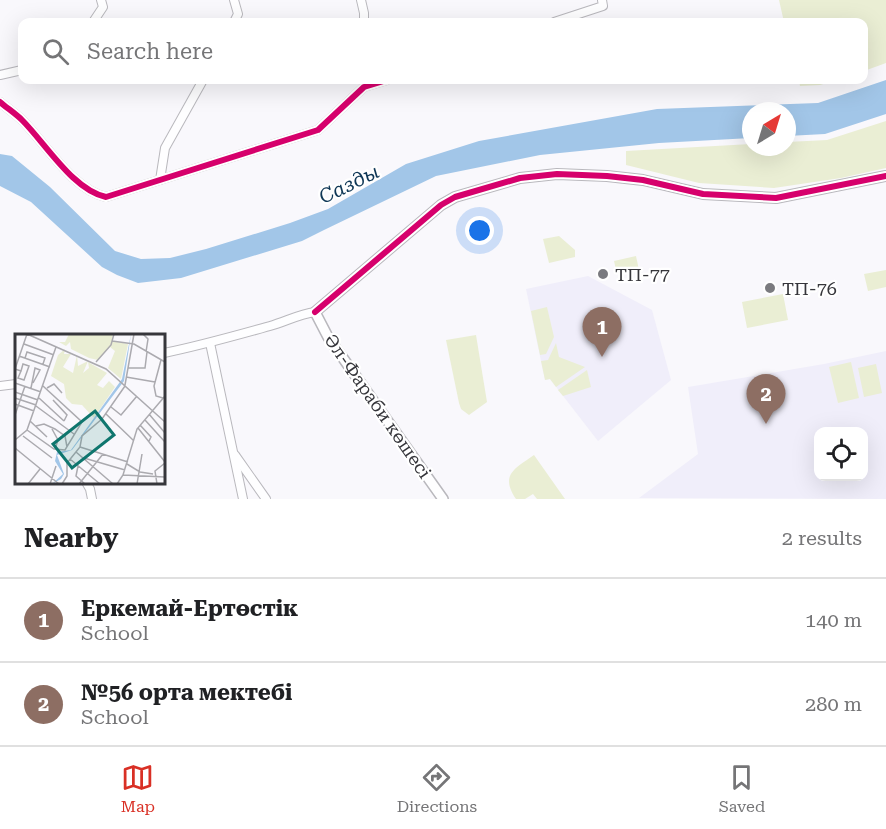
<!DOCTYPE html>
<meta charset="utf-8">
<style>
:root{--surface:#fff;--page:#f2f2f2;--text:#202124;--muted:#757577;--line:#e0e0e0;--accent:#d93025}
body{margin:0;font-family:"Roboto Serif",serif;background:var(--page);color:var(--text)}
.controls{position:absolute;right:18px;bottom:18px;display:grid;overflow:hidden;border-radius:12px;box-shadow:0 6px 24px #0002}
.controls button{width:54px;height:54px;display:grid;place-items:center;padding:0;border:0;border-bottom:2px solid var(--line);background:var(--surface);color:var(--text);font:30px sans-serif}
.compass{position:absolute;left:742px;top:102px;width:54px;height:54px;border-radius:50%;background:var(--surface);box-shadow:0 6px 24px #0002;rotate:38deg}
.you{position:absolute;left:480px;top:231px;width:21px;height:21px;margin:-15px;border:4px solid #fff;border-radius:50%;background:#1a73e8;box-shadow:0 0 0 9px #1a73e833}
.badge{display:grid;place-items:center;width:39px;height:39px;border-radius:50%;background:var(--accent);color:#fff;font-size:20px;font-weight:700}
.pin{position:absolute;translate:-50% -50px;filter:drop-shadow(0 2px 3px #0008)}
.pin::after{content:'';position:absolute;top:32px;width:21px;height:18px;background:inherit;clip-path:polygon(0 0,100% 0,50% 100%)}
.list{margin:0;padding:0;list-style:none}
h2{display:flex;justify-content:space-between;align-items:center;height:78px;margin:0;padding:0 24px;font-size:26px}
h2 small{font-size:20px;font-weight:400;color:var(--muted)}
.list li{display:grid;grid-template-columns:39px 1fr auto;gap:18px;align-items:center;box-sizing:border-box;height:84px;padding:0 24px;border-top:2px solid var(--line)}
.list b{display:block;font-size:22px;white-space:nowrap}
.list p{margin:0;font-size:20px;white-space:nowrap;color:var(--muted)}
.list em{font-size:20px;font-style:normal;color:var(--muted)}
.icon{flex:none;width:33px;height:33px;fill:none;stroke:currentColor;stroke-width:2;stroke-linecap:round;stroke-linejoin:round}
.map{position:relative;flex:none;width:886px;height:499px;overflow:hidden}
.search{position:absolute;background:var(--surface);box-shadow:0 6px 24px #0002;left:18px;right:18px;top:18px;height:66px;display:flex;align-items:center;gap:15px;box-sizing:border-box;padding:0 21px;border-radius:12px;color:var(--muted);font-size:22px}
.sheet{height:246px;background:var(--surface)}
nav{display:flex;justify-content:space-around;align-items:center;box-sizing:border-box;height:84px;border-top:2px solid var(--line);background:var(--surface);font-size:16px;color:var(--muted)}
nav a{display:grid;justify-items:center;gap:3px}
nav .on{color:var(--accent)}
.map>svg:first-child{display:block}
</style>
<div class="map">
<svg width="886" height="499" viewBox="0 0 886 499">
<rect width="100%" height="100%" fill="#f9f8fc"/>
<g fill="#f0eefa" fill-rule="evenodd">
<polygon points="588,276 652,310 671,380 598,441 550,379 545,380 526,289"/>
<path d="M 886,351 L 886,499 L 639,498 L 698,454 L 688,387 L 824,364 ZM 818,431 L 864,431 L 864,476 L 818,476 Z"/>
</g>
<g fill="#eaeed4">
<polygon points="779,0 886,0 886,63 864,71 864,22 784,22"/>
<polygon points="799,80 837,80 820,85 800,86"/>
<polygon points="886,121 886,168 841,178 774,188 699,183 626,165 626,151 751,144 751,147 787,147 787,142 827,140"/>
<polygon points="559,236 575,250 575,257 549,263 543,239"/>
<polygon points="636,256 639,270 617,274 614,261"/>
<polygon points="886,270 886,287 868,291 864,274"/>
<polygon points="783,294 788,320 747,328 742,302"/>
<polygon points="547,307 554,337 546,354 540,355 531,311"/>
<polygon points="476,335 487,402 469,415 461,409 459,403 446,340"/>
<polygon points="556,343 559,357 585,367 556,387 550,379 545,380 541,361 548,360"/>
<polygon points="851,362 859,398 838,403 829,367"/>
<polygon points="876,364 882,393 864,397 858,368"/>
<polygon points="587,370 591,387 563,396 558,390"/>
<path d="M 534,455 L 565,499 L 537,499 L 533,494 L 525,499 L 516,499 C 500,475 514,469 534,455 Z"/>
</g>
<polygon fill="#a2c6e8" points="886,80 886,114 825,134 787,136 787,111 751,111 751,138 659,143 540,155 436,176 324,230 302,241 181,278 138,283 117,275 102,267 31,202 0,186 0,154 12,156 50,187 115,251 141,259 170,258 206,249 290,223 328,209 406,164 479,141 657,109 818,103"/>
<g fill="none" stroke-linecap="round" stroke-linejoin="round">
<g stroke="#b9b8bd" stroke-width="10">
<g id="minor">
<polyline points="361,0 364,13 364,22"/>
<polyline points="93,22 103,7 101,0"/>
<polyline points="234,22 238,14 234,0"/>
<polyline points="554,22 603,6 602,0"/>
<polyline points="0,75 22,70"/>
<path d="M 0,102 C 7,108 16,114 22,120 C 46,144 73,190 106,197 L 318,130 L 364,87 L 387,80"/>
<polyline points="160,180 165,148 203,80"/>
<polyline points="210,343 243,499"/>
<path d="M 164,353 C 199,346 234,336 270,326 C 285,322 299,314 315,312"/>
<polyline points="0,386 16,384"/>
<polyline points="235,455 266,499"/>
<polyline points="86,482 90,489 92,499"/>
</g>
</g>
<g stroke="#b9b8bd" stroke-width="12">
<polyline id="tertiary" points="443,499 328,337 315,312 441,205 455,197 520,178 557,174 607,176 643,180 703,194 776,198 886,176"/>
</g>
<use href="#minor" stroke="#fefeff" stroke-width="8"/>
<use href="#tertiary" stroke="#fefeff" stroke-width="9"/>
<g stroke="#fff" stroke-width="10">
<g id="cycleway">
<path d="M 0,102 C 7,108 16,114 22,120 C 46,144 73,190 106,197 L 318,130 L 364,87 L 387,80"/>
<polyline points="315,312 441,205 455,197 520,178 557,174 607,176 643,180 703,194 776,198 886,176"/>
</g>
</g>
<use href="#cycleway" stroke="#d6006c" stroke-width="6"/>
</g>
<g fill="#7a7a7f" stroke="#fff" stroke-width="2">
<circle cx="603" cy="274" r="6"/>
<circle cx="770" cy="288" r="6"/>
</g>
<g text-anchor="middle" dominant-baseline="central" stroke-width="4.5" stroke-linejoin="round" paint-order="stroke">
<g font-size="18" fill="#36363b" stroke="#fff" text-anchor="start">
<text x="615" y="274">ТП-77</text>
<text x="782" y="288">ТП-76</text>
</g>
<g font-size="18" fill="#36363b" stroke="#fff">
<text transform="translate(378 406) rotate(55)">Әл-Фараби көшесі</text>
</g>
<g font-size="20" font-style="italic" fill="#0f3756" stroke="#fff">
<text transform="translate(349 184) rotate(-26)">Сазды</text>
</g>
</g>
<g transform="translate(15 334)">
<rect width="150" height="150" fill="#f9f8fc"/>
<path d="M 54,0 L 98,0 L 97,7 L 113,10 L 106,45 L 93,34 L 100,17 L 95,13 L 83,26 L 74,24 L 56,15 L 55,8 L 51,12 L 44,8 L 50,8 ZM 50,15 L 49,20 L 56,20 L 48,33 L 58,39 L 62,21 L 63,32 L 73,27 L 68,39 L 74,34 L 73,28 L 92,39 L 82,51 L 88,54 L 94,47 L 100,53 L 79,84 L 67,71 L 57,70 L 51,64 L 49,50 L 36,42 L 43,21 Z" fill="#eaeed4"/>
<path d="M 116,0 L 109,47 L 57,116 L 42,121 L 49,140 L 46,145 L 37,150 L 48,140 L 40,127 L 42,118 L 56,116 L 107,45 Z" fill="#a2c6e8"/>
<path fill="none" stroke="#abaaaf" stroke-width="1.5" d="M 12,0 L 91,35 L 150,88M 128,0 L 133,5 L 131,18M 97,7 L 119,10 L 150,28M 9,10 L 39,21M 4,22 L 35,33M 10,24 L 12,18 L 30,24 L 28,30M 146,26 L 139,52 L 141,62 L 148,64M 81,28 L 96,11 L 99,0M 113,34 L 130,34 L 132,18M 0,35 L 6,37 L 8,30 L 14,32 L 9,46 L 3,44 L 6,37M 0,35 L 12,0M 111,43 L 140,48M 0,49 L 26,58M 110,51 L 119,0M 16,54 L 20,34 L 25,36 L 18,49M 32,54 L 39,50 L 47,59M 0,58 L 23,66M 0,64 L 21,71M 24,64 L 49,87M 38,66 L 52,81 L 49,87M 0,70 L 19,77M 21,72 L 59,100M 96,73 L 106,81 L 122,62M 91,80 L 119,107M 134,80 L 150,99M 0,81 L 10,52M 130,86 L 150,108M 15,87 L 32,103M 125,91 L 136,103 L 134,107M 21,92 L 29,90 L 40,95 L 50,102 L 52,113M 123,94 L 150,128M 37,95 L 43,106 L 40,115M 12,96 L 39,115 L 50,116 L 67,88 L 28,52M 8,102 L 37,124M 0,106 L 12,96 L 41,13M 65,113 L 113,128M 0,114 L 44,150M 61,118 L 98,150M 69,124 L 110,136M 55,125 L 85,150M 112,130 L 125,138 L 138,140M 63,132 L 61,142 L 70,150M 108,141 L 150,143M 13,150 L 25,135M 35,150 L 41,132M 47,150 L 52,142 L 52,129 L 65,113 L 67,102 L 87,85 L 110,52M 64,150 L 88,120M 102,150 L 108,141 L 122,95 L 150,62M 122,150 L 127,120M 142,150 L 140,137 L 150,129"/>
<path fill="#0f766e" fill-opacity="0.15" stroke="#0f766e" stroke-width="3" d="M 80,77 L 99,101 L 57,134 L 38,110 Z"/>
<rect width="150" height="150" fill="none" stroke="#36363b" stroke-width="3"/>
</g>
</svg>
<div class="controls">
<button><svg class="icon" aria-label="locate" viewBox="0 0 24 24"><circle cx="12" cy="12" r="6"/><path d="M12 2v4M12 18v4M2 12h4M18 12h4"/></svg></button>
</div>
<svg class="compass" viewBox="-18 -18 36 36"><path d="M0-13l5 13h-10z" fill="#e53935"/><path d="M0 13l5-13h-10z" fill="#757577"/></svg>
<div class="you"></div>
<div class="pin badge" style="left:602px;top:357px;background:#8d6e63">1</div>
<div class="pin badge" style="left:766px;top:424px;background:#8d6e63">2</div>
<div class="search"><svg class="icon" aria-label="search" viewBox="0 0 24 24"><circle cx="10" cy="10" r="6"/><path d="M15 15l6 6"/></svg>Search here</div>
</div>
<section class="sheet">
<h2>Nearby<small>2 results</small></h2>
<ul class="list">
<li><span class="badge" style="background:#8d6e63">1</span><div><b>Еркемай-Ертөстік</b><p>School</p></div><em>140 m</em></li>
<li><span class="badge" style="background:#8d6e63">2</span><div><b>№56 орта мектебі</b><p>School</p></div><em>280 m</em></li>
</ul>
</section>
<nav>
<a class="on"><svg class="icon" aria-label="map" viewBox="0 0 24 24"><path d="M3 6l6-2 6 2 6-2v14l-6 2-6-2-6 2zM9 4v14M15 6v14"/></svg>Map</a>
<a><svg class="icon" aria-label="directions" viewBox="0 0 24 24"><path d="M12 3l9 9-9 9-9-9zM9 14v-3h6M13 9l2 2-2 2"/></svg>Directions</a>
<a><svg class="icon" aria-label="saved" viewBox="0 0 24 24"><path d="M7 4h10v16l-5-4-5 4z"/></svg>Saved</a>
</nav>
